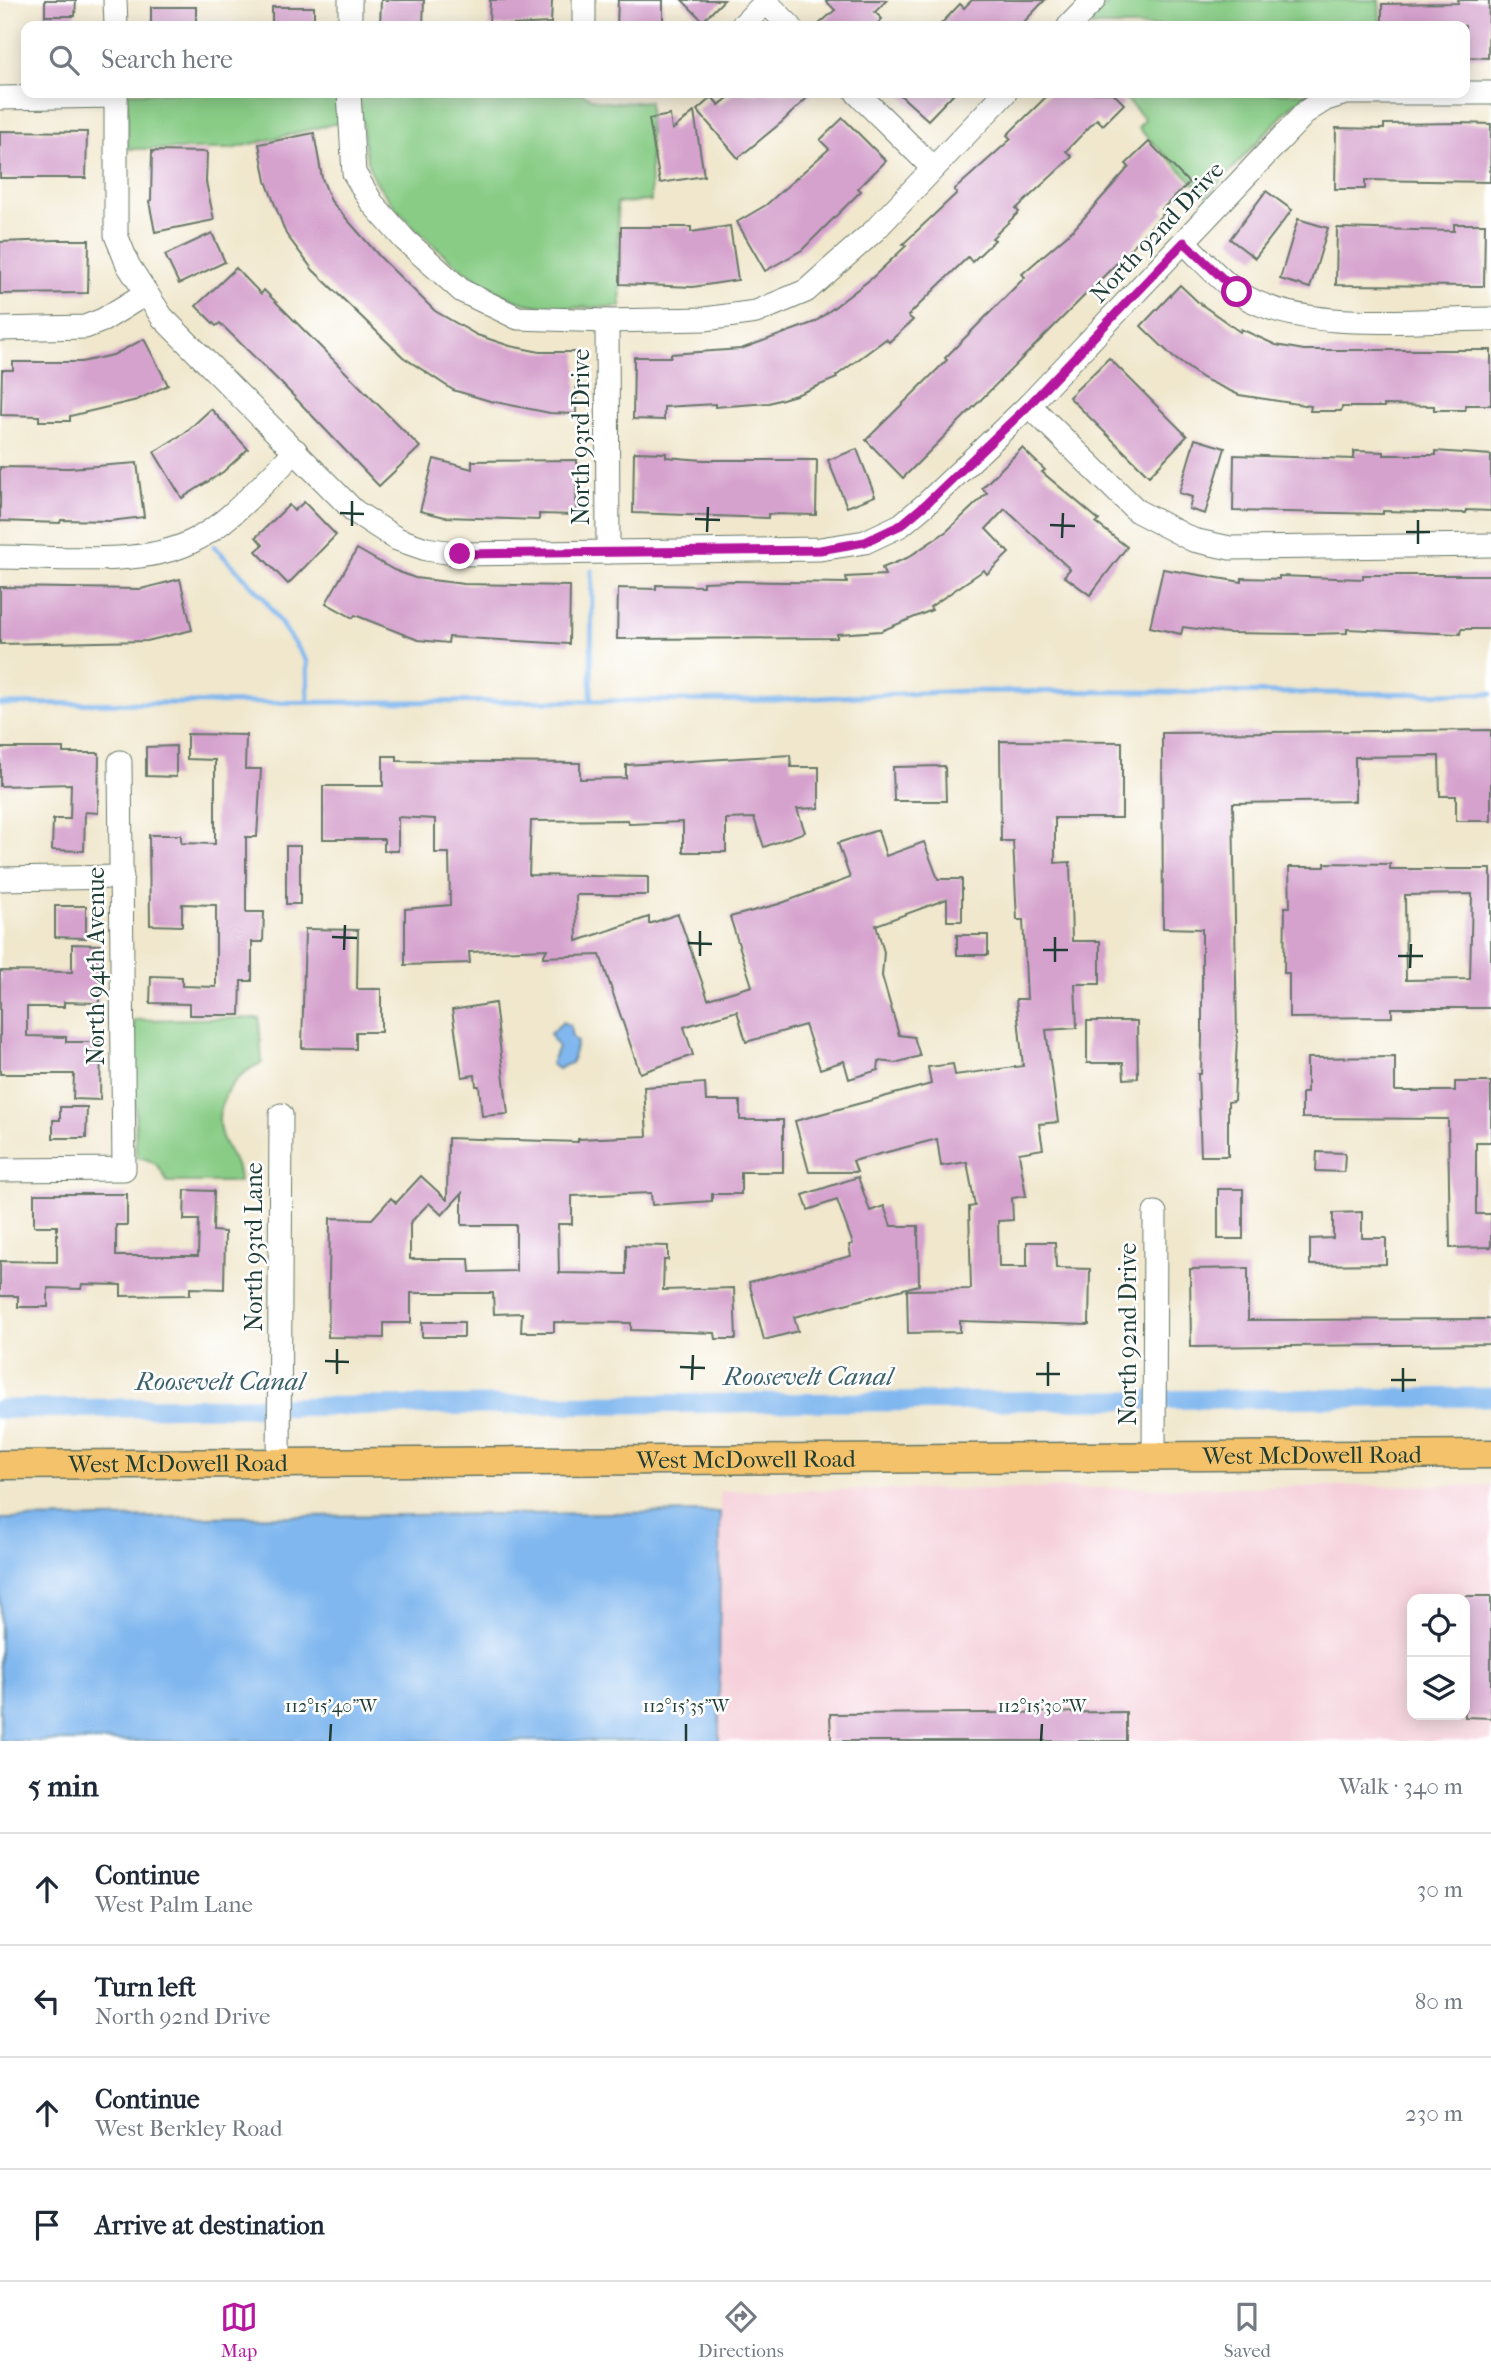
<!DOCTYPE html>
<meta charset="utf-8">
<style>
:root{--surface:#fff;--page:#f6f6f7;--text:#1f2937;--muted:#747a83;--line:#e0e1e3;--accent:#b5179e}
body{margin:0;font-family:"IM FELL French Canon",serif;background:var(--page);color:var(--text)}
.controls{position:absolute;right:21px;bottom:21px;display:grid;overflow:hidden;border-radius:14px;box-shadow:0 4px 18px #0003}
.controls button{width:63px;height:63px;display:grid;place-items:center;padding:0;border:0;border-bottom:2px solid var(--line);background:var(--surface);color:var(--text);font:35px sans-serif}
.stop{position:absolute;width:21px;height:21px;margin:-16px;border:5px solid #b5179e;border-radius:50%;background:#fff}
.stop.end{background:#b5179e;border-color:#fff;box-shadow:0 2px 7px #0008}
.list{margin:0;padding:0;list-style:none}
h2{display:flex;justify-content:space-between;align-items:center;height:91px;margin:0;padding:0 28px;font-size:30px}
h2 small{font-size:23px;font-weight:400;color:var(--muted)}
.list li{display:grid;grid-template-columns:46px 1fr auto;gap:21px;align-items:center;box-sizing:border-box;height:112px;padding:0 28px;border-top:2px solid var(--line)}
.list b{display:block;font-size:26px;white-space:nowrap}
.list p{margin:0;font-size:23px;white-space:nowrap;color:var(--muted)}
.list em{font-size:23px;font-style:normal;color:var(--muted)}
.icon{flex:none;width:38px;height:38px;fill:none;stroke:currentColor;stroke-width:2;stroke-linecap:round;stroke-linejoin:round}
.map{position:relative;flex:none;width:1491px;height:1741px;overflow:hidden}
.search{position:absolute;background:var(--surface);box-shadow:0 4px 18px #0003;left:21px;right:21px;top:21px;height:77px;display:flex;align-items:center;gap:18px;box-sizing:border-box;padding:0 24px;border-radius:14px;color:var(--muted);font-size:26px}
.sheet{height:539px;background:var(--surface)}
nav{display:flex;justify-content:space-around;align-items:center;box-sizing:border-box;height:98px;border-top:2px solid var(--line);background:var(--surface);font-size:19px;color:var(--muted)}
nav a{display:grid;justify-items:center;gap:4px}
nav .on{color:var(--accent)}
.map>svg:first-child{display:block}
</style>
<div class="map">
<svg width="1491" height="1741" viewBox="0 0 1491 1741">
<rect width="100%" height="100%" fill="#fff"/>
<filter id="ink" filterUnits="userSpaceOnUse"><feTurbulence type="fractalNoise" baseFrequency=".0143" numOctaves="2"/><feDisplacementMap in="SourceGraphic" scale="14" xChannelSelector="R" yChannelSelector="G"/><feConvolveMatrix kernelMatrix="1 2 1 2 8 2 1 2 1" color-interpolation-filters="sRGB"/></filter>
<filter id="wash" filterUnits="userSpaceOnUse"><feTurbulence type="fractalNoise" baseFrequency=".00686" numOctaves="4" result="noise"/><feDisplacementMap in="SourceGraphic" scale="28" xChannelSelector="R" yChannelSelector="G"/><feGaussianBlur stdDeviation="1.57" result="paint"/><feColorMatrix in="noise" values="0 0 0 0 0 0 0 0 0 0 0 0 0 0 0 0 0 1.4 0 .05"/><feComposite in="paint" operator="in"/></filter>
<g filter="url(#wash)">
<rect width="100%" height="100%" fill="#f0e7cc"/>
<path fill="#f5cfda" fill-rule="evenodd" d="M 1491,1485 L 1491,1741 L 719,1741 L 720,1491 ZM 1412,1599 L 1465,1599 L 1465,1715 L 1412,1715 Z"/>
<g fill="#88cc86" stroke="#54845d" stroke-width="2">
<polygon points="1112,0 1379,0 1380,26 1080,26 1097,7 1105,7"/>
<path d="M 127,93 L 582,93 C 601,107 627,102 649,101 L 651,201 L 617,203 L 621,307 C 590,307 556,310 525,303 C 479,292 393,216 372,174 C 364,157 364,136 362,117 L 231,149 L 128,149 Z"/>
<polygon points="1120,93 1310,93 1291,106 1207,196 1138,128 1145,119"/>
<path d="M 259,1018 L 262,1063 C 231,1075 209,1109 224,1142 C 232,1160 238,1161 239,1182 L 167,1182 C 160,1165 154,1160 136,1157 L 134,1020 Z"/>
</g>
<g fill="#80b7ef" stroke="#507a92" stroke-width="2">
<polygon points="563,1022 570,1026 572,1037 577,1042 572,1062 558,1069 551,1064 558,1047 550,1034"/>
<polygon points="720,1512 719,1741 0,1741 0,1519"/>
</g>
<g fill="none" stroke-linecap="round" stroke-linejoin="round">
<g stroke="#80b7ef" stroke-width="5">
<polyline points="214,546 263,597 307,662 308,702"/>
<polyline points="591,701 592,571"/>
<polyline points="0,704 775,700 964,691 1491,694"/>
</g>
<polyline stroke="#80b7ef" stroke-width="19" points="0,1409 1491,1397"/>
</g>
<g id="blocks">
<g fill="#d5a2ce" fill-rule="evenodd">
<polygon points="45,0 76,0 75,16 45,16"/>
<polygon points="381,0 424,0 423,26 380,26"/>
<polygon points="490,0 552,0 551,23 489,26"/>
<polygon points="618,0 663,0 663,26 617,26"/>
<polygon points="682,0 724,0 703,21"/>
<polygon points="825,0 887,0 875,12 882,19 875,26 817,26 835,10"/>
<polygon points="972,0 1045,0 1020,26 939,26 960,4 964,8"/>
<polygon points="1458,0 1489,0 1488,58 1465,57 1465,26 1382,26 1382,4 1458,3"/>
<rect x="151" y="7" width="45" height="19"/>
<rect x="272" y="7" width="42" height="19"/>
<polygon points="734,93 812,93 782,122 738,158 697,110 712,97 719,105"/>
<polygon points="898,93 954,93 928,120"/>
<polygon points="1050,93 1113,93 1124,104 1103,125 1097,119 1066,151 1072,157 1016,209 1019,212 992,238 995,240 972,262 968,257 936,288 908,316 913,320 889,342 886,339 836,376 837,378 796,395 769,403 715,407 715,404 664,407 664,420 633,419 634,357 671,357 671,354 741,349 815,322 872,278 906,246 903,244 957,193 954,190 1011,139 1007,135"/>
<polygon points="694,112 704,176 660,183 649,119 670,115 672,130"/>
<polygon points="843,118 886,161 858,188 861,191 802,250 765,271 737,222 766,205 829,149 820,140"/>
<polygon points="1460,123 1491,124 1490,182 1365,180 1365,189 1335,189 1336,128 1384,129 1384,124"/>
<polygon points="0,131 87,132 86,178 0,178"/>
<polygon points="314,133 322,178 331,201 380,257 435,311 477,335 510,346 540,352 577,352 576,414 550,413 490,401 453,390 403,357 313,270 286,234 266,181 259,144"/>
<polygon points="1149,142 1189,183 1162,209 1165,212 1119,261 903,478 866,440 947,360 945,358 1025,277 1022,274 1074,229 1129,167 1126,164"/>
<polygon points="152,151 207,152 206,182 214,220 155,232 149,201 151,200"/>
<polygon points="1266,191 1292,210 1255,258 1230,239"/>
<polygon points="1298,219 1328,228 1310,288 1280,279"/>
<polygon points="1454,224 1485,224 1484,286 1336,285 1337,228 1454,231"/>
<polygon points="730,226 738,280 693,287 620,284 621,227 691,227 691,232"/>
<polygon points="212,233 225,262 179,284 165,255"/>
<polygon points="57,240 89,240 88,293 0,294 0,242"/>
<polygon points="236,268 261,294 264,290 420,447 379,486 283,385 220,323 216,326 196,306"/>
<polygon points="1180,285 1198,302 1240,332 1241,329 1276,345 1304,350 1491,350 1491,405 1465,405 1465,410 1434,410 1434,406 1384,405 1384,407 1342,407 1341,411 1310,411 1311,406 1239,395 1202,378 1173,357 1141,326"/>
<polygon points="144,339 168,385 137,400 70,416 70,421 39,421 39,416 1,415 2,370 13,370 13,362 81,362 113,355"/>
<polygon points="1109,358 1187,436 1149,476 1069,397"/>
<polygon points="211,409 248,449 223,472 182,498 154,452 186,432"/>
<polygon points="1195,439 1225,448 1205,514 1189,509 1192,497 1179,493"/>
<polygon points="1022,448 1045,470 1042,472 1099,520 1096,523 1127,547 1090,595 1064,576 1070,569 1005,509 986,529 1009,553 987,574 984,570 930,607 932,610 881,631 837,634 837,638 617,639 618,588 656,589 656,585 703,586 703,582 732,581 847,583 846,577 885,575 882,568 907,558 947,531 987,493 982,488"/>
<polygon points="857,449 875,496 847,507 828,460"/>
<polygon points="1354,451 1384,452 1384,455 1436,455 1436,451 1491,455 1491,511 1466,510 1466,513 1383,511 1383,514 1233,511 1234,455 1354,459"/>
<polygon points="634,452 666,453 666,457 703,460 817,460 816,515 768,514 768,518 633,513"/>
<polygon points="434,459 472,469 472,461 577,460 576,515 539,514 539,520 445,517 420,511"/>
<polygon points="137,463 144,517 110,521 61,520 60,523 0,521 0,467 69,468"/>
<polygon points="304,502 336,535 288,584 256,551 263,545 256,537 289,505 294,511"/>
<polygon points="357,549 394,570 415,578 464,584 570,586 569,644 449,637 448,643 418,640 355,615 353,618 326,603"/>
<polygon points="1163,569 1242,582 1242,578 1279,579 1279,576 1363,579 1363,575 1491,575 1491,629 1461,629 1460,634 1347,629 1347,633 1309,634 1227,633 1183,627 1181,634 1150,627"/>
<polygon points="180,579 192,630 147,641 0,644 0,587 141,589"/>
<polygon points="1491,730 1491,821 1456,821 1456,796 1440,796 1439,756 1355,757 1355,801 1233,803 1237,1038 1234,1101 1228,1102 1228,1156 1201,1156 1198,1074 1201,1074 1202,1038 1202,929 1163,928 1162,733"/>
<polygon points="187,734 246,735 245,769 261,769 257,837 246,837 246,912 264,912 263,942 252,942 252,981 241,981 240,1015 189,1015 189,1004 150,1003 151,976 182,977 182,986 216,987 216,905 182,904 182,926 150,925 149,835 181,835 181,843 215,844 215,760 187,759"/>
<polygon points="1000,741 1122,742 1122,818 1055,818 1055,863 1070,862 1072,941 1100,941 1100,984 1075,984 1077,1028 1046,1030 1058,1122 1039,1124 1043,1149 1019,1153 1026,1196 1012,1198 1013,1220 998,1221 999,1267 1027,1267 1027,1242 1055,1242 1056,1268 1090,1269 1089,1325 960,1321 960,1332 908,1333 907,1290 971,1289 969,1207 975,1206 967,1162 941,1166 937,1139 853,1161 857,1172 809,1172 795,1121 931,1084 928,1067 953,1064 955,1075 1023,1066 1016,999 1027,999 1023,920 1017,920 1013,841 1001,841"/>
<polygon points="176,746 176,777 146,776 146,747"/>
<polygon points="0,748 63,748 63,753 99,753 98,813 85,812 84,851 52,850 53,819 70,819 71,784 0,786"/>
<polygon points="790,755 791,767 819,767 819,808 797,809 805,832 764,847 754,818 726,819 726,852 683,852 683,822 629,824 628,820 531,821 529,875 648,877 648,895 576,895 577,941 649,917 649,924 678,914 708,999 752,986 730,917 779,904 850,878 838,843 878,830 886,856 924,842 938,879 962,879 962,921 947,921 947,899 876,925 884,952 882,976 899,1035 914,1037 920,1056 895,1063 879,1061 878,1070 849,1079 844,1061 820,1069 805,1025 746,1042 737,1011 684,1027 693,1055 640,1073 600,955 543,957 547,949 469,952 470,963 405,965 405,909 450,905 449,853 435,853 435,819 398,817 398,851 384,851 384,839 323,839 323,786 383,786 383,756 397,756 397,761 580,763 580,779 626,778 626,765"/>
<polygon points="945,766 946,801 894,801 893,767"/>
<rect x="286" y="846" width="14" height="58"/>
<path d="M 1325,863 L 1390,864 L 1390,869 L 1491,869 L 1491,1008 L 1392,1008 L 1392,1017 L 1289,1018 L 1289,973 L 1284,973 L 1285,907 L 1290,907 L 1289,867 L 1325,867 ZM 1472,894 L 1470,979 L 1406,980 L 1405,895 Z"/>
<polygon points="55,906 86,906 86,938 55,937"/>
<polygon points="305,929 358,930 357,989 381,989 381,1032 356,1032 356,1049 302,1048"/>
<rect x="957" y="935" width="31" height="20"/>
<polygon points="72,944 100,945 99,1003 64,1002 64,1007 27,1007 27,1036 66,1037 66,1042 101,1042 100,1100 73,1099 74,1074 0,1074 0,971 72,972"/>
<polygon points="495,1003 508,1114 482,1116 479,1086 476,1086 475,1075 462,1077 452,1010"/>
<polygon points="1087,1021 1137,1021 1138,1078 1124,1079 1123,1063 1087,1063"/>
<polygon points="1395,1057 1395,1091 1455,1091 1455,1082 1491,1082 1491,1142 1476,1142 1476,1214 1491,1214 1491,1247 1450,1248 1448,1119 1302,1118 1302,1093 1307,1093 1307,1058"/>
<path d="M 705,1083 L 706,1101 L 740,1101 L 740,1120 L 783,1120 L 783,1172 L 741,1172 L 741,1194 L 712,1194 L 712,1201 L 652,1205 L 651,1193 L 572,1196 L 572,1224 L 558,1224 L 559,1273 L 626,1274 L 626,1245 L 668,1246 L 668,1260 L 664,1260 L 663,1290 L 734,1288 L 736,1339 L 716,1339 L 715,1333 L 631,1330 L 631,1323 L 554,1322 L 554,1332 L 521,1332 L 522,1313 L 494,1314 L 493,1293 L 411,1293 L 411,1323 L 384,1323 L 384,1338 L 328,1337 L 330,1218 L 372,1219 L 391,1198 L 396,1203 L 421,1176 L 447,1200 L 448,1138 L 578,1142 L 578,1139 L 647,1136 L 644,1087 ZM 462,1193 L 462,1225 L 516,1225 L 516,1271 L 470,1272 L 469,1259 L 410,1259 L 410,1223 L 429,1203 L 442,1215 Z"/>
<polygon points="60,1107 87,1107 86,1138 53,1138 53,1120 60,1120"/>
<polygon points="1317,1152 1345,1153 1344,1172 1316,1171"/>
<polygon points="858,1177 870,1211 884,1206 891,1226 918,1226 919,1285 794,1317 798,1331 764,1340 749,1282 851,1256 849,1245 853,1244 837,1200 808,1210 803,1195"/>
<rect x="1218" y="1189" width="25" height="50"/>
<polygon points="185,1190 214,1191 213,1231 225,1232 224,1289 190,1288 190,1295 121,1296 121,1285 82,1284 81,1289 48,1288 48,1307 18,1307 18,1296 0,1296 0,1261 57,1262 57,1226 34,1226 34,1194 127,1194 127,1225 116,1225 116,1256 198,1256 199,1220 184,1220"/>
<polygon points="1362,1212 1362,1238 1386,1238 1386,1264 1310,1265 1310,1239 1333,1238 1333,1213"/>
<polygon points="1248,1268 1248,1320 1491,1319 1491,1344 1191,1347 1190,1269"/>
<rect x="422" y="1322" width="42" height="15"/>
<polygon points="1465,1596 1491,1596 1491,1718 1465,1717"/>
<polygon points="1126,1712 1126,1741 831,1741 830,1714"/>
</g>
</g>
</g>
<g filter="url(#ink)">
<use href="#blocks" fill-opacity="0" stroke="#687869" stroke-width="2"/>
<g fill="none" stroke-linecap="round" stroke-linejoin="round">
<g stroke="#687869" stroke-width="25">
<g id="minor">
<polyline points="115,0 116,26"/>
<polyline points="766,2 790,26"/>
<polyline points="350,26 350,0"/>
<polyline points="584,26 584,0"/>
<polyline points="742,26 768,0"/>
<polyline points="1069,26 1094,0"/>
<polyline points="116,93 116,235 128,265 162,317 354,511 397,539 426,549 460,554 820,549 865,542 901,525 926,504 1029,405 1307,111 1326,99 1346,93 1491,93"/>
<polyline points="349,93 354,173 372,203 405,240 462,291 518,318 607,321 705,319 756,312 806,291 874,231 1005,93"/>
<polyline points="857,93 933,168"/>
<polyline points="0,98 116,96"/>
<path d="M 1184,242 C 1201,258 1219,280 1239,293 C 1300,334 1418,319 1491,319"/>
<polyline points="607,321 608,552"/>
<polyline points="0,329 85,327 103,320 145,294"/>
<polyline points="1029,405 1137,511 1193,540 1230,548 1491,545"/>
<path d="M 0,557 C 56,557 140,567 191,542 C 231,523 264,481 296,451"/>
<polyline points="0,879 122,877"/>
<polyline points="0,1170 124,1169 120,762"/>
<polyline points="1154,1456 1155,1213"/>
<polyline points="279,1464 281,1115"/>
</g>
</g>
<g stroke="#687869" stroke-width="31">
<g id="major">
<path id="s1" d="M 0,1465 L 1491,1454"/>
</g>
</g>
<use href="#minor" stroke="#fff" stroke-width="23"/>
<use href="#major" stroke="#f3c26a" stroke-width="28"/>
</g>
</g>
<g fill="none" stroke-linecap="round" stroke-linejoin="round" filter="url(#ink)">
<polyline stroke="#b5179e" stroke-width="9" points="460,554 820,550 865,542 901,525 926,504 1029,405 1184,242 1237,292"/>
</g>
<path fill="none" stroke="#1f3d34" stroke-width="2.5" d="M 340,513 L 364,514M 695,519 L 720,520M 1050,525 L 1075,526M 352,526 L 352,501M 707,532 L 708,507M 1406,532 L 1430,532M 1062,538 L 1063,513M 1418,544 L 1418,520M 332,937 L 357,938M 688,943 L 712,944M 344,950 L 345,925M 1043,950 L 1068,950M 700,956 L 700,931M 1398,956 L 1423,956M 1055,962 L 1055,937M 1410,968 L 1411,944M 325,1361 L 349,1362M 680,1367 L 705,1368M 337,1374 L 337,1349M 1036,1374 L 1060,1374M 692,1380 L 693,1355M 1391,1380 L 1416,1380M 1048,1386 L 1048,1362M 1403,1392 L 1403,1368M 330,1741 L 331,1724M 686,1741 L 686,1724M 1041,1741 L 1042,1724"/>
<g text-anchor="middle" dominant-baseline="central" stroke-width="5" stroke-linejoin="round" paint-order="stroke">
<g font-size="24" fill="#1f3d34" stroke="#fff">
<text transform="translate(1157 232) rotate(-47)">North 92nd Drive</text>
<text transform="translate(581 437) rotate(-90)">North 93rd Drive</text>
<text transform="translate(96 966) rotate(-90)">North 94th Avenue</text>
<text transform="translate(254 1247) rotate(-90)">North 93rd Lane</text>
<text transform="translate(1128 1334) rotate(-90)">North 92nd Drive</text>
<text stroke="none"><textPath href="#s1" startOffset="1312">West McDowell Road</textPath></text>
<text stroke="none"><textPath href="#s1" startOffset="746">West McDowell Road</textPath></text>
<text stroke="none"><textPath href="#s1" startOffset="178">West McDowell Road</textPath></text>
</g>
<g font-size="26" font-style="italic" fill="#3c626c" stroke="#fff">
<text x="808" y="1376">Roosevelt Canal</text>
<text x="220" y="1381">Roosevelt Canal</text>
</g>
</g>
<g font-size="18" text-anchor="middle" fill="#1f3d34" stroke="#fff" stroke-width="5" stroke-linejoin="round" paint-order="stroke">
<text x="331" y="1712">112°15'40"W</text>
<text x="686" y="1712">112°15'35"W</text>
<text x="1042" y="1712">112°15'30"W</text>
</g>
</svg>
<div class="controls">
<button><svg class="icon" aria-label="locate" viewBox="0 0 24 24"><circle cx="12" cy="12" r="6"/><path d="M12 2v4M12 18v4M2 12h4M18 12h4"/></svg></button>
<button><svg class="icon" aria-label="layers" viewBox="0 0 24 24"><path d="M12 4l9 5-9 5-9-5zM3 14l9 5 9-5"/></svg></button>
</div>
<div class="stop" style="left:1237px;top:292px"></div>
<div class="stop end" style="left:460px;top:554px"></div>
<div class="search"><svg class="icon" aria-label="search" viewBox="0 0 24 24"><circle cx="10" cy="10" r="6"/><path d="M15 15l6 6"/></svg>Search here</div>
</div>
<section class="sheet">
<h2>5 min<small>Walk · 340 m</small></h2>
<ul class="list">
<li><svg class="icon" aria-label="ahead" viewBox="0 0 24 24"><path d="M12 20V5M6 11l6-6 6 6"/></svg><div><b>Continue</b><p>West Palm Lane</p></div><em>30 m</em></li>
<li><svg class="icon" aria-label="left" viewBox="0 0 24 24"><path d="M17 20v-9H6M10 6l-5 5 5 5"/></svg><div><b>Turn left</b><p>North 92nd Drive</p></div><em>80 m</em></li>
<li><svg class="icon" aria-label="ahead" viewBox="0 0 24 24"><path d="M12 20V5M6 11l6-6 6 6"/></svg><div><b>Continue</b><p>West Berkley Road</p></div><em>230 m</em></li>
<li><svg class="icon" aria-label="arrive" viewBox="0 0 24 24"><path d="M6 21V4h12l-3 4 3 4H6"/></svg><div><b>Arrive at destination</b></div></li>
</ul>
</section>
<nav>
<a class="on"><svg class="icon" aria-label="map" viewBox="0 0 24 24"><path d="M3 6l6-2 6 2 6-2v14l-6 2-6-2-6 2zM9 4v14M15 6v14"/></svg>Map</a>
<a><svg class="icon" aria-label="directions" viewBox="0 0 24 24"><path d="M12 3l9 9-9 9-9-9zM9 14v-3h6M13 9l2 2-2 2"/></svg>Directions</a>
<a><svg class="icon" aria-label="saved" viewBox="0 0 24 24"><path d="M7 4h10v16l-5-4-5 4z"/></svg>Saved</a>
</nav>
